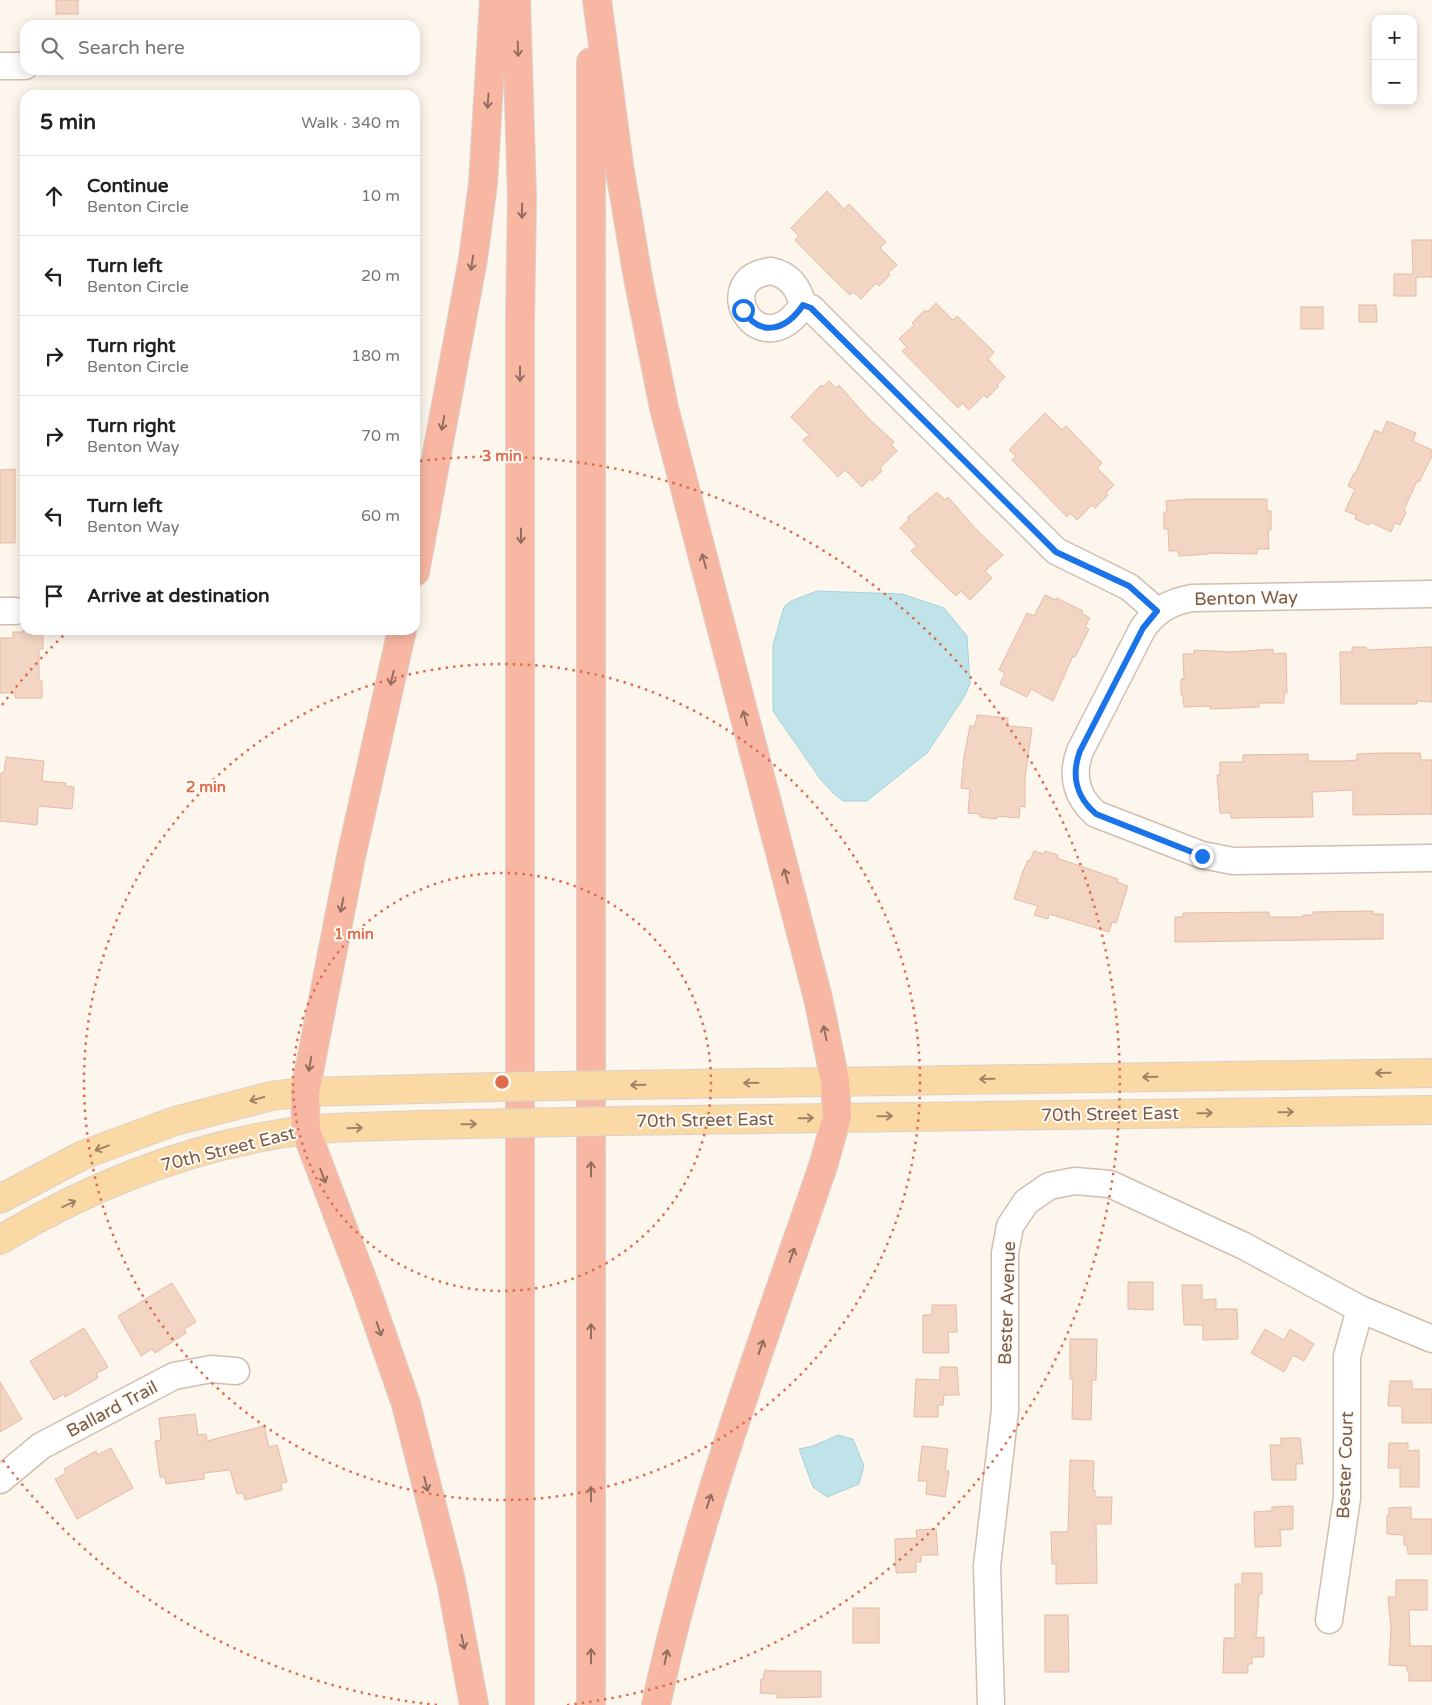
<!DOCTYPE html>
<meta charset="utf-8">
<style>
:root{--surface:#fff;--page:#f6f6f6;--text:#202124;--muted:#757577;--line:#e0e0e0}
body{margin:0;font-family:"Varela Round",sans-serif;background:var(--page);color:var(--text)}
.controls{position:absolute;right:15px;top:15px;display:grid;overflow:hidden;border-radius:10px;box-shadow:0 2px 12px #0003}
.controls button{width:45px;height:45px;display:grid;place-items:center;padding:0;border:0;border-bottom:1px solid var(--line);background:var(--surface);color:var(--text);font:25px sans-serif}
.stop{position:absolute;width:15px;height:15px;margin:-11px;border:4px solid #1a73e8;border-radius:50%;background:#fff}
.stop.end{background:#1a73e8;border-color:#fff;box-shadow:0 1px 5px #0008}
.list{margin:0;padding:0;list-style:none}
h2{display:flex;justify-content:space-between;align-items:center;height:65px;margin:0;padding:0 20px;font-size:21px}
h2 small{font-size:16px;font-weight:400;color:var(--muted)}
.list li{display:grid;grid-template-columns:32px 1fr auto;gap:15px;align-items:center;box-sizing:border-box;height:80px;padding:0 20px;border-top:1px solid var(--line)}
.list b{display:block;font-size:19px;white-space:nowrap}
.list p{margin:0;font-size:16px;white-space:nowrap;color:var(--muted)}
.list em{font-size:16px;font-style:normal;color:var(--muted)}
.icon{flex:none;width:28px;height:28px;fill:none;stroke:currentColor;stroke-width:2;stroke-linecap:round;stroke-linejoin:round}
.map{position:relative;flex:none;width:1432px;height:1705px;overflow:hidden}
.search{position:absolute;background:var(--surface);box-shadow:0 2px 12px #0003;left:20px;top:20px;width:400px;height:55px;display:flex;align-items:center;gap:12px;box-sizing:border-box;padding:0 18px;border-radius:15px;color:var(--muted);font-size:19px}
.panel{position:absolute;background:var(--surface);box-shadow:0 2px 12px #0003;left:20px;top:90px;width:400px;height:545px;border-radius:15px}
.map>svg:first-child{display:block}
</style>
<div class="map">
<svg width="1432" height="1705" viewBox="0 0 1432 1705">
<rect width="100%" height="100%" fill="#fdf6ec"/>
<g fill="#bfe3e8" stroke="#a5d3da">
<polygon points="817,591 902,594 944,608 967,636 970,684 964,697 927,753 867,801 843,801 834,794 821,780 773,711 773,645 784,607 791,601"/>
<polygon points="838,1435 853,1439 864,1466 859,1484 827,1497 813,1487 799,1449 813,1446"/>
</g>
<g fill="#f3d5c3" stroke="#e6bba3">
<rect x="56" y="0" width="22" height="14"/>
<polygon points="827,191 844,209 849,204 886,242 880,248 897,265 888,273 890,275 879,286 876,283 861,299 853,292 850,295 828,274 795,240 799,236 791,228"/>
<polygon points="1412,240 1432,240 1432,277 1416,277 1416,296 1394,296 1394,274 1413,274"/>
<polygon points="936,303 953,320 957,316 994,352 988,359 1005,377 997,385 999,386 987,398 984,395 969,410 962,403 958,408 902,351 907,347 899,339 914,325 912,323 925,310 927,312"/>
<polygon points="1359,305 1376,305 1377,322 1359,322"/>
<rect x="1301" y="307" width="22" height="22"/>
<polygon points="829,381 836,388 839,385 868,418 894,442 891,444 897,451 880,468 882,471 872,481 870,479 862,487 845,470 838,477 803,440 809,435 791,417 821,385 822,387"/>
<polygon points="1045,413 1062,430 1066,426 1102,463 1097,468 1114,485 1106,493 1108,495 1095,508 1092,505 1077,520 1070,513 1067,517 1012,460 1016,456 1009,450"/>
<polygon points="1387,421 1416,433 1413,441 1432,450 1432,456 1419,482 1417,481 1404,510 1406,512 1400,525 1395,523 1391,532 1370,522 1369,525 1355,519 1356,515 1345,511 1355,489 1348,486 1354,473 1355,474 1375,430 1382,433"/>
<polygon points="15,469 15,543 0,543 0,470"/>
<polygon points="937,492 945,500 948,497 974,527 1003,555 985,571 992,578 970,600 961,591 956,596 934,575 911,551 917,546 900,528 909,519 907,518"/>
<polygon points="1191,499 1267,499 1267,511 1271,511 1271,530 1268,530 1269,549 1257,549 1257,554 1209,553 1209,554 1179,556 1178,551 1169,551 1168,529 1164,529 1164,512 1167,512 1166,501"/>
<polygon points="1045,595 1056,600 1057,598 1083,611 1081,613 1090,618 1085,627 1089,629 1075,657 1073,656 1053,701 1031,689 1027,697 1000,684 1005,673 999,670 1027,613 1034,616"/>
<polygon points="23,630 43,632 43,649 39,649 39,681 42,681 42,698 15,698 15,693 0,693 0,638 13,638 13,632 23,632"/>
<polygon points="1352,647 1366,647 1366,650 1432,647 1432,702 1416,701 1417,704 1341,704 1340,652 1352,652"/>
<polygon points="1273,649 1273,654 1286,653 1287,693 1284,693 1284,703 1259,703 1259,707 1210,709 1210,706 1184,707 1183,695 1181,695 1181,679 1184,679 1183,654 1194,654 1194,650 1232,652"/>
<polygon points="977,715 1008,718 1008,726 1032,728 1025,778 1025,807 1020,806 1019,818 997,816 997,819 980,817 980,814 968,813 970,789 961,788 964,757 970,726 975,726"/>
<polygon points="1381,753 1420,753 1421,760 1432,760 1432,814 1353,815 1353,790 1312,792 1313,817 1231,818 1231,813 1220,813 1217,775 1220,775 1220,762 1243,762 1243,755 1308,754 1308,761 1345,761 1357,760 1357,754"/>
<polygon points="6,757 44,761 42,781 66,783 65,786 74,787 72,809 38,806 37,825 0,821 0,774 4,772"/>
<polygon points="1034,851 1044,854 1045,851 1058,855 1057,858 1118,879 1117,882 1128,886 1116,923 1112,922 1109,932 1049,914 1048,919 1034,915 1038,906 1014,899 1023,871 1028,860 1030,861"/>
<polygon points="1373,911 1373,914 1383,914 1383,939 1175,942 1175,917 1183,917 1183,913 1269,912 1269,917 1303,917 1303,915 1313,915 1313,912"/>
<polygon points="1128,1282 1153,1282 1153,1310 1128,1309"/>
<polygon points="172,1283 196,1322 184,1329 186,1333 155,1353 152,1349 141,1356 118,1316"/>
<polygon points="1182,1285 1202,1285 1202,1300 1216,1299 1216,1309 1237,1309 1238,1339 1203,1340 1203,1325 1184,1325"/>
<polygon points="932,1305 956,1305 957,1332 948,1332 949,1353 923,1353 923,1315 932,1315"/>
<polygon points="84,1328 108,1367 96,1374 98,1378 65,1397 63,1394 54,1400 30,1361"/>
<polygon points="1265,1329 1284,1340 1290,1329 1314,1344 1304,1361 1293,1355 1284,1372 1251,1353"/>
<polygon points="1070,1339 1097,1339 1096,1380 1092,1380 1091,1420 1072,1419 1073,1379 1070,1379"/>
<polygon points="940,1367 957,1367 959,1395 944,1395 943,1405 938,1405 938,1417 914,1417 916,1379 940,1380"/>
<polygon points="1390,1381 1412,1381 1412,1389 1432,1389 1432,1423 1402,1423 1402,1406 1388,1406"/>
<polygon points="0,1382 22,1419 0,1432"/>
<polygon points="195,1414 198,1435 206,1434 207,1441 264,1426 269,1447 277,1445 287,1482 281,1483 282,1490 245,1500 243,1493 237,1494 230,1470 204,1473 204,1479 166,1484 165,1477 160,1477 155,1441 161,1440 159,1418"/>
<polygon points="1281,1438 1300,1438 1303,1464 1296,1464 1296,1480 1272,1480 1270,1445 1281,1445"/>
<polygon points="1389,1443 1408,1443 1408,1451 1419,1450 1419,1487 1400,1487 1400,1468 1388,1468"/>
<polygon points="922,1446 948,1449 945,1470 949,1471 945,1497 926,1494 927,1481 918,1481"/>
<polygon points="111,1448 133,1488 77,1519 55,1479 66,1473 64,1469 96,1451 97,1455"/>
<polygon points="1070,1460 1094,1461 1093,1490 1095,1490 1095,1497 1112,1497 1111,1524 1096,1524 1097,1583 1056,1584 1056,1564 1052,1564 1051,1532 1068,1532"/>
<polygon points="1293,1506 1293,1529 1280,1530 1281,1546 1255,1547 1254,1512 1272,1511 1272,1507"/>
<polygon points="1411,1507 1411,1519 1432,1519 1432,1554 1408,1554 1407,1545 1404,1545 1404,1535 1387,1534 1387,1515 1389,1515 1389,1508"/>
<polygon points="936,1529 938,1555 921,1555 921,1562 916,1562 916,1572 896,1573 895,1539 917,1538 916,1530"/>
<polygon points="1242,1573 1262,1573 1262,1594 1259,1594 1256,1638 1264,1637 1264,1657 1252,1657 1252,1664 1248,1664 1248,1673 1223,1673 1224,1638 1235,1638 1235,1584 1242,1584"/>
<polygon points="1396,1580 1427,1580 1427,1610 1409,1610 1410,1646 1432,1646 1432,1681 1409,1681 1409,1671 1407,1671 1407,1666 1389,1665 1391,1629 1388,1597 1396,1597"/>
<rect x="853" y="1608" width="26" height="35"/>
<polygon points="1045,1615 1068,1615 1069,1672 1045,1672"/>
<polygon points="765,1670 773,1671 821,1671 821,1697 777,1698 777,1694 760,1693 761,1679 763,1679"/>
</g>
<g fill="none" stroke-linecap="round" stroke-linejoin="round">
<g stroke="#d1beb0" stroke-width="29">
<g id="minor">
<polyline points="0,66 25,66"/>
<path d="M 771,271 C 790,275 798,287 803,305 C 760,370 707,279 771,271 Z"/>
<polyline points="803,305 811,308 1056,551 1129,587 1157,611"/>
<path d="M 1432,594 L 1192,598 C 1170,602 1156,610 1143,628 L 1080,751 C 1071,775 1076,797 1096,814 L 1202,855 L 1233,861 L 1432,858"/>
<polyline points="0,611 15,611"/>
<polyline points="0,1480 41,1446 174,1376 211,1369 236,1371"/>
<polyline points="1329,1620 1347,1498 1347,1356 1360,1309"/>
<polyline points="991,1705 987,1566 1005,1410 1005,1253 1010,1226 1026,1202 1049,1186 1075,1181 1110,1184 1244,1246 1360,1309 1432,1339"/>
</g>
</g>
<g stroke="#dad1cd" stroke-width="30">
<g id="major">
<polyline points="687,1084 1432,1073"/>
<polyline points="616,1121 1432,1110"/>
<polyline points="0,1199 83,1155 175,1121 271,1096 305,1092 495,1087"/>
<path d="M 0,1240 C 85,1189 181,1150 279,1134 C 325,1126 373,1127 420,1125"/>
</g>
</g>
<g stroke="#dad1cd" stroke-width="30">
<g id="highway">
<polyline points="516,0 522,198 520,321 520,1705"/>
<path d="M 597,0 L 619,165 L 638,278 L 664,408 L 818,998 L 835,1081 L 837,1117 L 823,1166 C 762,1344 695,1521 656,1705"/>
<polyline points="591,62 591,1705"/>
<polyline points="415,572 473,259 483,184 494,0"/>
<polyline points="402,630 351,857 312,1056 305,1092 306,1131 367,1292 406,1404 451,1581 474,1705"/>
</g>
</g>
<use href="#minor" stroke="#fff" stroke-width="26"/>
<use href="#major" stroke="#fbd9a5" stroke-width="28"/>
<use href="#highway" stroke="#f7b7a3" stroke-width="28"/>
<g stroke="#dad1cd" stroke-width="30" stroke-linecap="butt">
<g id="major-bridge">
<polyline points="495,1087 687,1084"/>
<polyline points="420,1125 616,1121"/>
</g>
</g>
<use href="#major-bridge" stroke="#fbd9a5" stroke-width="28"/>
</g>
<defs><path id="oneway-shaft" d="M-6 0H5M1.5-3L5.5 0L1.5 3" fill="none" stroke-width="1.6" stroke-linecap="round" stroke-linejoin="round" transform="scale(1.25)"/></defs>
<g stroke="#936e5e">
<use href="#oneway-shaft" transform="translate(518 49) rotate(88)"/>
<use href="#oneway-shaft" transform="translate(488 101) rotate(94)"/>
<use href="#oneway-shaft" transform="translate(522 211) rotate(91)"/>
<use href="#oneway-shaft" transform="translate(472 263) rotate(99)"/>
<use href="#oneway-shaft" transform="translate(520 374) rotate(90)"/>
<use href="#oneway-shaft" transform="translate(443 423) rotate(101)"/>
<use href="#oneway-shaft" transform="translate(521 536) rotate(90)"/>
<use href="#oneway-shaft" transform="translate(704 561) rotate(-105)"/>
<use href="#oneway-shaft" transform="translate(392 678) rotate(103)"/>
<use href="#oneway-shaft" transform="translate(745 718) rotate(-105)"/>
<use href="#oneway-shaft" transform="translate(786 876) rotate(-105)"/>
<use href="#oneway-shaft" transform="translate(342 905) rotate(101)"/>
<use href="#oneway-shaft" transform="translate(825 1033) rotate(-102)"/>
<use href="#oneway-shaft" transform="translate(310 1064) rotate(100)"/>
<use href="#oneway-shaft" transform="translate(591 1169) rotate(-90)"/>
<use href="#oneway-shaft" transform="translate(323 1176) rotate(69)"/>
<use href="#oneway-shaft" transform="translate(792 1255) rotate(-71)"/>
<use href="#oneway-shaft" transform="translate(379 1329) rotate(71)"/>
<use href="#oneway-shaft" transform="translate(591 1331) rotate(-90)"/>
<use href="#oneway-shaft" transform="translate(761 1347) rotate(-71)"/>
<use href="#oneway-shaft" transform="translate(426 1484) rotate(76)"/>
<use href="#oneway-shaft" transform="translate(591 1494) rotate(-90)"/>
<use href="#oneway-shaft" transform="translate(709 1501) rotate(-72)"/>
<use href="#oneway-shaft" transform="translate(463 1642) rotate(78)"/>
<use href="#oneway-shaft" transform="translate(591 1656) rotate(-90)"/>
<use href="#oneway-shaft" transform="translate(666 1657) rotate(-78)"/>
</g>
<g stroke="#a18267">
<use href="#oneway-shaft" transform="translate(1383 1073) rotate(179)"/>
<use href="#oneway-shaft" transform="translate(1150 1077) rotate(179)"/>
<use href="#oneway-shaft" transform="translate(987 1079) rotate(179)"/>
<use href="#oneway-shaft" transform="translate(751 1083) rotate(179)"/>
<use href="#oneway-shaft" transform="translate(638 1085) rotate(179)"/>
<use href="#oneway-shaft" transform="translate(257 1099) rotate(165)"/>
<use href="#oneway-shaft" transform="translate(1286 1112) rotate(-1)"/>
<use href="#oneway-shaft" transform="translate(1205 1113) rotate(-1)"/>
<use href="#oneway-shaft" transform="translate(885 1116) rotate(-1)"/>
<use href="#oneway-shaft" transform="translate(806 1118) rotate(-1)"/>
<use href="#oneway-shaft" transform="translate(469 1124) rotate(-1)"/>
<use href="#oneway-shaft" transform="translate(355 1128) rotate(-2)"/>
<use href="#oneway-shaft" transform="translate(102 1148) rotate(160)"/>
<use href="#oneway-shaft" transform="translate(69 1204) rotate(-25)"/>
</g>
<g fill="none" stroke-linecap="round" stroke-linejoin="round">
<path stroke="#1a73e8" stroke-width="6" d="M 743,310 C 761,339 787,329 803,305 L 811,308 L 1056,552 L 1129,586 L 1157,611 L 1143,628 L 1080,751 C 1071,775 1076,797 1096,814 L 1202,856"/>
</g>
<g fill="none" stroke="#dc6d51" stroke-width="2.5" stroke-dasharray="2.5 5">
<circle cx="502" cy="1082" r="209"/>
<circle cx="502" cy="1082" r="418"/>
<path d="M437 1705A626 626 0 0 1 2 1459M2 705A626 626 0 0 1 67 632M420 461A626 626 0 1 1 567 1705"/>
</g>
<g text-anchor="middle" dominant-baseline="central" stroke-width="4" stroke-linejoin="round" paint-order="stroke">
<g font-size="18" fill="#7a5c4d" stroke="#fffaf3">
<text transform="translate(1246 598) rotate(-1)">Benton Way</text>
<text transform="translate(1110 1114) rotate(-1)">70th Street East</text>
<text transform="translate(705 1120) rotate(-1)">70th Street East</text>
<text transform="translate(228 1149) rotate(-14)">70th Street East</text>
<text transform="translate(1007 1303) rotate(-88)">Bester Avenue</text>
<text transform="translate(112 1409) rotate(-28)">Ballard Trail</text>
<text transform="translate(1345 1465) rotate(-88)">Bester Court</text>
</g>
</g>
<circle cx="502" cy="1082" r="8" fill="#dc6d51" stroke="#fffaf3" stroke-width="2.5"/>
<g font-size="15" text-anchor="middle" font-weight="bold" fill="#dc6d51" stroke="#fffaf3" stroke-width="4" stroke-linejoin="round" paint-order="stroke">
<text x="502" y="461">3 min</text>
<text x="206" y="792">2 min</text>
<text x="354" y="939">1 min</text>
</g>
</svg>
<div class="controls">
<button>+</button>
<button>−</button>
</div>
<div class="stop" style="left:743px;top:310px"></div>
<div class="stop end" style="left:1202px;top:856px"></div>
<div class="search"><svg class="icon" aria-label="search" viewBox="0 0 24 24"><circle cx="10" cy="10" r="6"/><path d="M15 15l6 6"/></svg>Search here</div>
<section class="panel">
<h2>5 min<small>Walk · 340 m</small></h2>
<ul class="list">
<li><svg class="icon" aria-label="ahead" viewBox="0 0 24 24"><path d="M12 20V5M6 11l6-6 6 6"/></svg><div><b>Continue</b><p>Benton Circle</p></div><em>10 m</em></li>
<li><svg class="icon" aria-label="left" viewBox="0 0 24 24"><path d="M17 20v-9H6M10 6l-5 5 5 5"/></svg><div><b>Turn left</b><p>Benton Circle</p></div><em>20 m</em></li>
<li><svg class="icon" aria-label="right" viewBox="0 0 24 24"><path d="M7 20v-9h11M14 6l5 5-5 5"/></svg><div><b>Turn right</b><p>Benton Circle</p></div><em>180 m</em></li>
<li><svg class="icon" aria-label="right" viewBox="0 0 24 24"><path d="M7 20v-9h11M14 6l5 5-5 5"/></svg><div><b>Turn right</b><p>Benton Way</p></div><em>70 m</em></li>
<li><svg class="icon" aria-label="left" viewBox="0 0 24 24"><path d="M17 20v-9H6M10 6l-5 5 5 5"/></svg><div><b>Turn left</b><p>Benton Way</p></div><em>60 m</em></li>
<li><svg class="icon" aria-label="arrive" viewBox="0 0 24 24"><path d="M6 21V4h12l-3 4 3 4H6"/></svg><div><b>Arrive at destination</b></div></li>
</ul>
</section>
</div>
